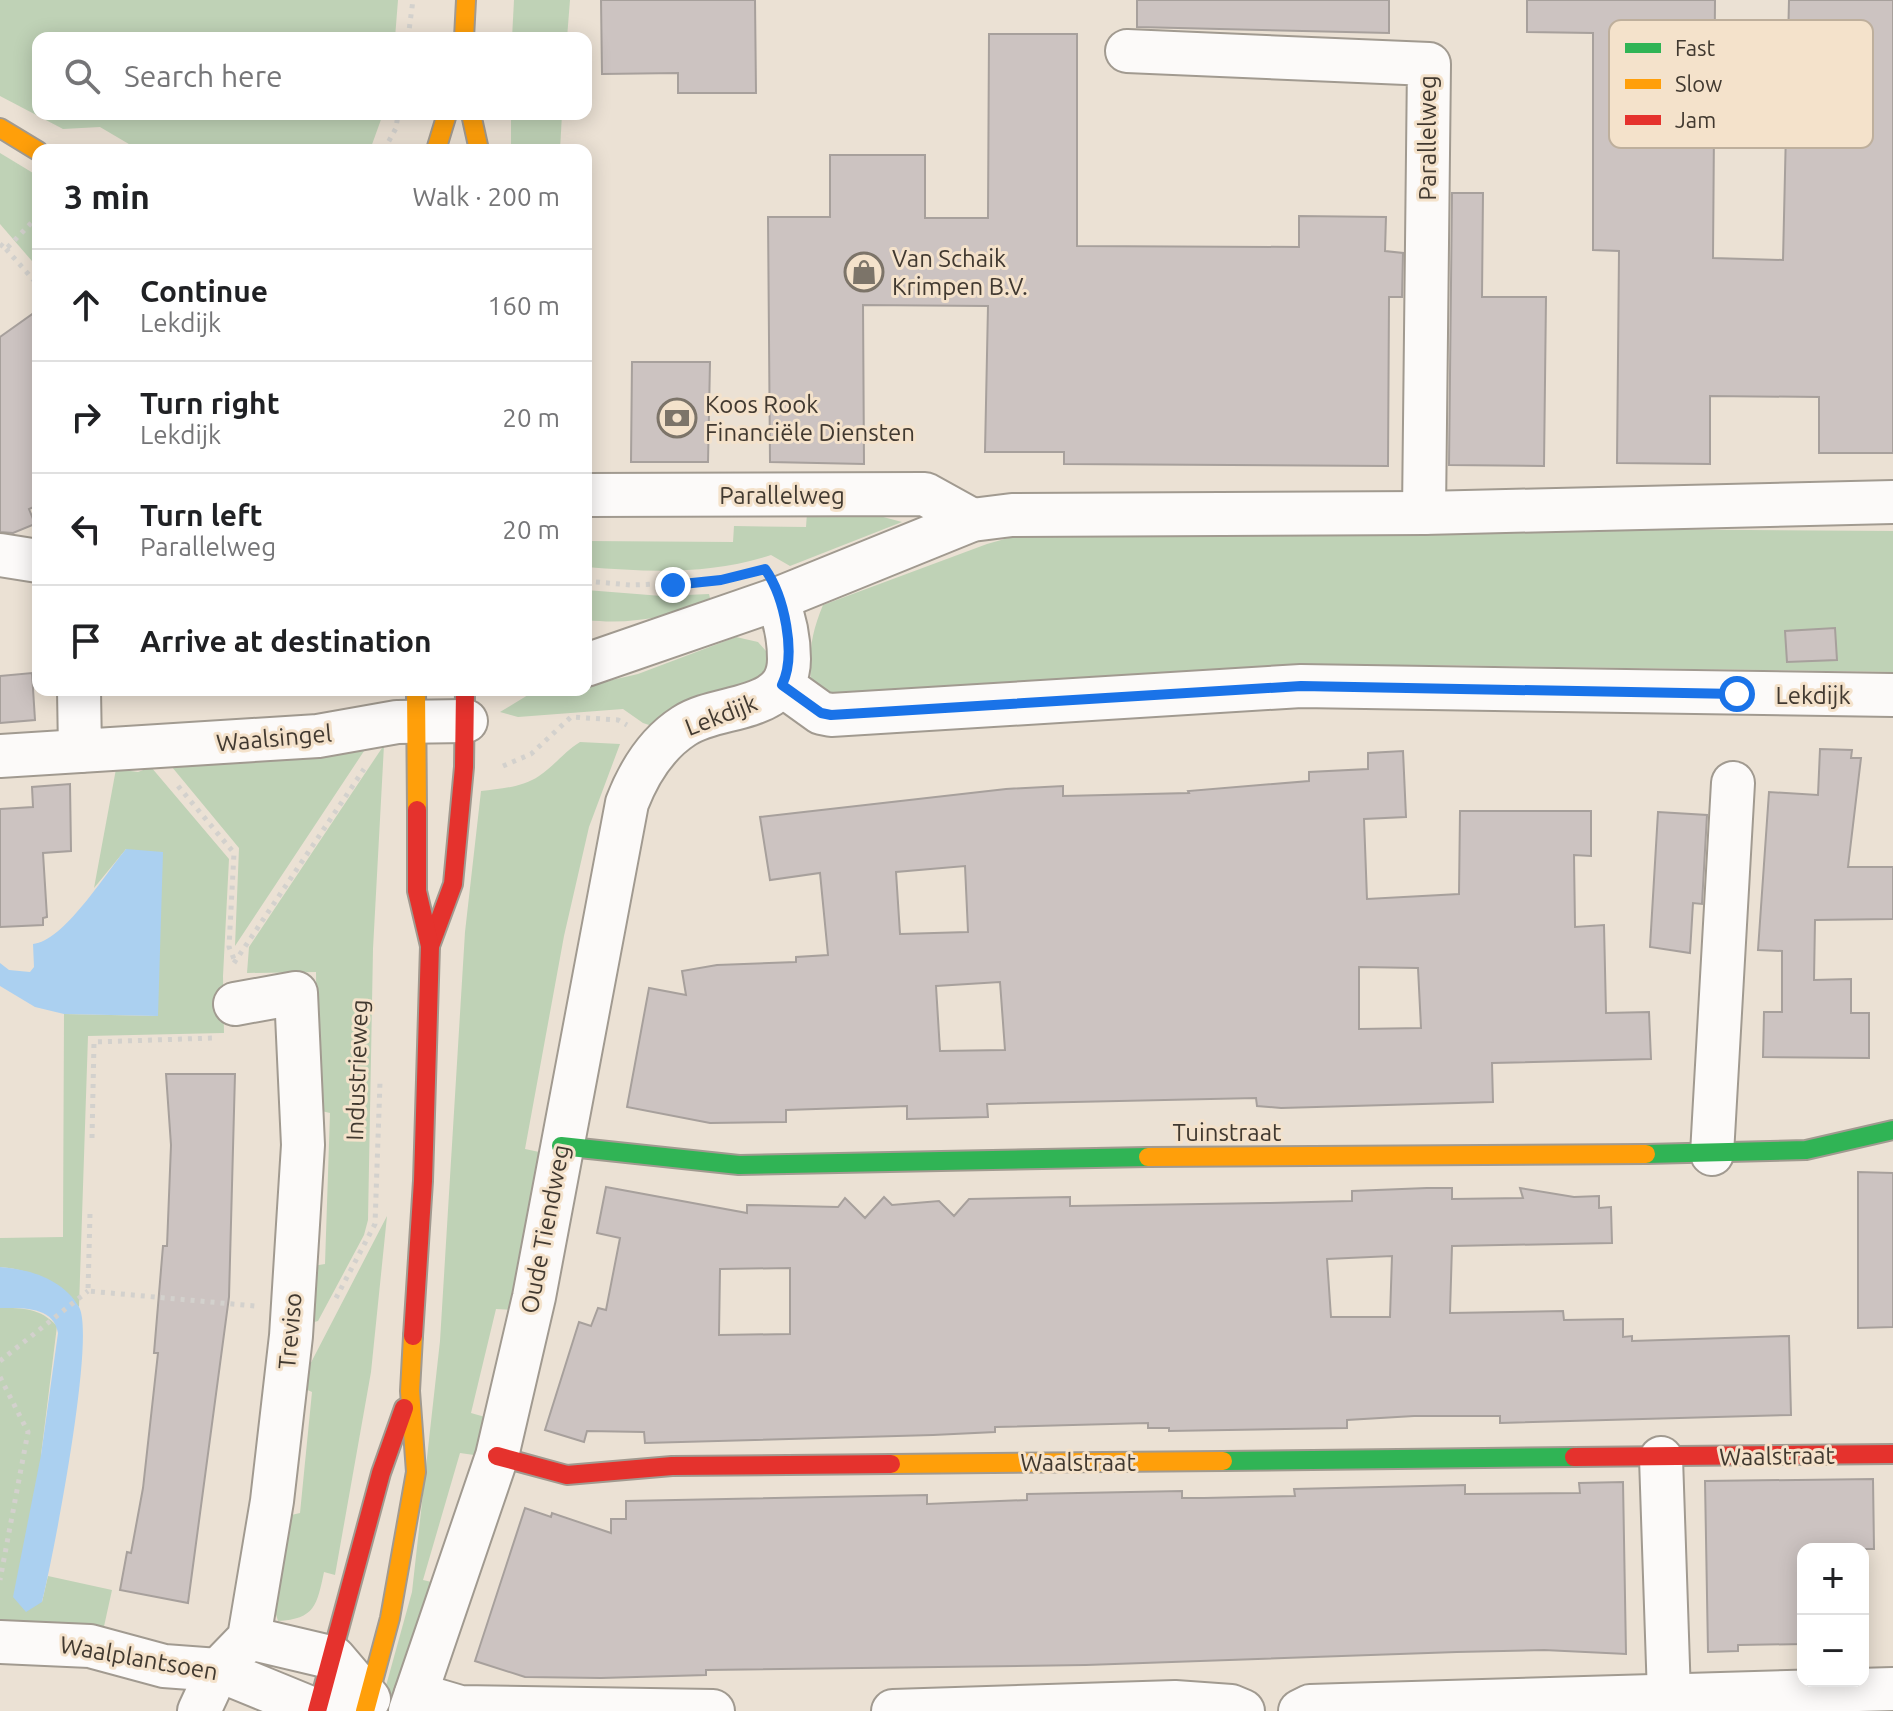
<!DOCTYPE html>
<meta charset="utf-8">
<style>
:root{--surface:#fff;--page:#f6f6f6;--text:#202124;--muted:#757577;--line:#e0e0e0}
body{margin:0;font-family:Ubuntu,sans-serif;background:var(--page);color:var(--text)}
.controls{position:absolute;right:24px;bottom:24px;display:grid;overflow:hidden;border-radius:16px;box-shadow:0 4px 20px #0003}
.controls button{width:72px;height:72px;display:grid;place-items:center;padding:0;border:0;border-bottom:2px solid var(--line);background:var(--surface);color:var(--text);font:40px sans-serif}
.stop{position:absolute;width:24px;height:24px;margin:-18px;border:6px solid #1a73e8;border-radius:50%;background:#fff}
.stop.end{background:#1a73e8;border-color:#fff;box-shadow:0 2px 8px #0008}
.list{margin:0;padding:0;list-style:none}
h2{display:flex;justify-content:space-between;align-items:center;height:104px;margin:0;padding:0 32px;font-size:34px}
h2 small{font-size:26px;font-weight:400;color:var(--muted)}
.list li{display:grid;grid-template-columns:52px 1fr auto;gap:24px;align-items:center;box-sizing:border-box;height:112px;padding:0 32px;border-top:2px solid var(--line)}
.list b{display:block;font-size:30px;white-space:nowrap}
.list p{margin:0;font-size:26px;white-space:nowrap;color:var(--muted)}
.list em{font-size:26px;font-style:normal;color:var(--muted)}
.icon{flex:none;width:44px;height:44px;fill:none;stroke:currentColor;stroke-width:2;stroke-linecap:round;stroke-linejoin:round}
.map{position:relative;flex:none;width:1893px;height:1711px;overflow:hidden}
.search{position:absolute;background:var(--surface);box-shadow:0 4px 20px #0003;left:32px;top:32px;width:560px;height:88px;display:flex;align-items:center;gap:20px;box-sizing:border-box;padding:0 28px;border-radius:16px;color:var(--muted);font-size:30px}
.panel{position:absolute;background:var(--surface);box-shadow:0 4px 20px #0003;left:32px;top:144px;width:560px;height:552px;border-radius:16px}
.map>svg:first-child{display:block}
</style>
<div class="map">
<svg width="1893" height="1711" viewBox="0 0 1893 1711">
<rect width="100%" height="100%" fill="#ebe1d4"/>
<g fill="#bfd2b6">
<polygon points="0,0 398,0 395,38 38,38 38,114 383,114 370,150 139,150 100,127 63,129 0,96"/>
<polygon points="514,0 570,0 567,38 512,38"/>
<polygon points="511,114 562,114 560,150 511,150"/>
<polygon points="0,153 38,176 38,268 0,224"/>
<path d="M 807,513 L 872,514 L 902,522 L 790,566 L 771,555 C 709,575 650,572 586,567 L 586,541 L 733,542 L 734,526 L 806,527 Z"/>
<path d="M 1192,526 L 1893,531 L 1893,672 L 1428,665 L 832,700 L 812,692 C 808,658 810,636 823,605 L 987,544 L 1043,528 Z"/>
<path d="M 586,590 L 662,596 L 709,594 L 711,602 C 667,617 632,625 586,620 Z"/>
<polygon points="736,637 758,642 773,659 762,682 661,729 643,723 623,709 518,717 500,712 528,695 586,690 586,686 638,674"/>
<path d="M 580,742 L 620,744 L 589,827 L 564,936 L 525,1149 L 544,1153 L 515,1310 L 496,1309 L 471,1413 L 485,1417 L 474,1455 L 460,1453 L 423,1580 L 440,1584 L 398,1711 L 379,1711 L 412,1592 L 440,1341 L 465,932 L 481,791 C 500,789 523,787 539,776 C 554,766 564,752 580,742 Z"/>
<polygon points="368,745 235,946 239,848 167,761"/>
<polygon points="384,745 373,949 368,1220 364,1235 318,1321 311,1323 313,1266 325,1264 330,1113 317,1110 316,972 247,973 249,947"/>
<path d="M 151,767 L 229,859 L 223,976 L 224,1033 L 88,1036 L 79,1307 C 57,1284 32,1269 0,1267 L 0,1238 L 63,1237 L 64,1014 L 157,1016 L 126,849 L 94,888 L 116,769 L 138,772 Z"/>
<path d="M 387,1216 L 371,1372 L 335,1575 L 324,1572 C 317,1605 315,1619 278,1621 L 274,1608 L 287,1516 L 300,1513 L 312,1392 L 301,1387 L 303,1378 Z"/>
<path d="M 0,1308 C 24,1308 40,1308 57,1326 L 41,1455 L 42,1602 L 48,1576 L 112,1590 L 103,1631 L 0,1624 Z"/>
</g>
<g fill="#abd0f0">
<path d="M 126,849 L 163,852 L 158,1016 L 64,1014 L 35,1007 L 0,986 L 0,963 L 9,970 L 30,972 L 34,967 L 33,944 C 63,942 106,873 126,849 Z"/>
<path d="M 0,1267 C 29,1269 63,1279 79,1307 C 96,1337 53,1558 42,1602 L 26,1612 L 13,1597 L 41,1455 L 58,1333 C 54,1306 21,1308 0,1308 Z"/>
</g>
<g fill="#ccc3c1" stroke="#a7a09c" stroke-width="2" fill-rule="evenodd">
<polygon points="601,0 755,0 756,93 678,93 678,73 602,74"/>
<polygon points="1137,0 1389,0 1389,33 1137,27"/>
<polygon points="1527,0 1715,0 1713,258 1783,260 1789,0 1893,0 1893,453 1819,453 1819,397 1710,396 1710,464 1617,463 1619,251 1593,250 1593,33 1527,32"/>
<polygon points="989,34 1077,34 1077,246 1299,247 1299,216 1386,217 1385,251 1403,253 1402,297 1389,297 1388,466 1064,464 1064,452 985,452 988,306 863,305 864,464 770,462 768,217 830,217 830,155 925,155 925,218 988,218"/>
<polygon points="1452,193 1483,193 1482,297 1546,297 1544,466 1449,465"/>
<polygon points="38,310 38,505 29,509 35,524 13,533 0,532 0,337"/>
<polygon points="632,362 710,362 708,462 631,462"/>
<polygon points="1835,628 1837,660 1787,662 1785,631"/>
<polygon points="32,673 35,720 0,723 0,676"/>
<polygon points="1820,749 1852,750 1851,758 1861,758 1848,867 1893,867 1893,919 1815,920 1814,980 1851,979 1851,1013 1869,1013 1869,1058 1763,1057 1764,1012 1782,1012 1782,951 1758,950 1769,792 1818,795"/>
<path d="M 1403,751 L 1406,817 L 1364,819 L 1367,899 L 1459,894 L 1460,811 L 1591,811 L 1591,856 L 1574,855 L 1575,927 L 1604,925 L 1606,1013 L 1649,1012 L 1651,1059 L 1492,1063 L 1493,1102 L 1281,1108 L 1257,1106 L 1256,1098 L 987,1104 L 988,1117 L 907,1119 L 907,1106 L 786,1110 L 786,1122 L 710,1123 L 627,1107 L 649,988 L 686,995 L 682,971 L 717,965 L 796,962 L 796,957 L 828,955 L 820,873 L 770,880 L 760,817 L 1006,789 L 1063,786 L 1063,796 L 1189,793 L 1188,791 L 1309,781 L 1309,772 L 1368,769 L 1368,753 ZM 965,866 L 968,932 L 900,934 L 896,872 ZM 1359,967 L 1418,968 L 1421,1028 L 1359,1029 ZM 1000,982 L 1005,1050 L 940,1051 L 936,986 Z"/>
<polygon points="70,784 71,851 43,853 47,917 43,918 43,925 0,927 0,809 33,807 32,787"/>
<polygon points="1658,812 1707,815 1702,904 1693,903 1690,953 1650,947"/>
<polygon points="166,1074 235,1074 229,1297 188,1603 120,1590 127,1552 131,1553 143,1488 158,1353 154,1353 163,1246 167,1246 171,1145"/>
<polygon points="1858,1172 1893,1173 1893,1327 1858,1328"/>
<path d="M 606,1187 L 747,1213 L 747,1205 L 838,1207 L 845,1198 L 865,1218 L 884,1197 L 892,1205 L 939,1201 L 954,1216 L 969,1199 L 1070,1197 L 1070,1206 L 1267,1203 L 1352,1201 L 1352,1191 L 1427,1188 L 1452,1188 L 1452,1199 L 1523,1198 L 1520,1188 L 1574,1197 L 1599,1196 L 1599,1208 L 1611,1207 L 1612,1243 L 1452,1246 L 1450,1313 L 1563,1311 L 1564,1320 L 1623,1319 L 1623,1337 L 1632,1336 L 1632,1341 L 1789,1336 L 1791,1415 L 1500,1423 L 1500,1416 L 1414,1416 L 1347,1420 L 1347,1428 L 1169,1431 L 1169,1428 L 1148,1428 L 1148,1423 L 995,1427 L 995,1432 L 933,1435 L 645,1443 L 644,1432 L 587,1431 L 584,1442 L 545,1430 L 579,1322 L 591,1326 L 598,1308 L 606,1310 L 620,1238 L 597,1233 ZM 1392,1256 L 1390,1317 L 1331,1317 L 1327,1259 ZM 790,1268 L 790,1334 L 719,1335 L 720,1269 Z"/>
<polygon points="1873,1479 1874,1549 1803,1549 1803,1644 1738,1645 1738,1651 1708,1652 1705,1481"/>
<polygon points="1623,1482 1626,1654 1544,1650 1457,1652 1086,1665 706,1670 706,1675 601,1678 525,1677 475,1661 525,1508 551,1517 552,1513 611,1533 611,1519 626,1519 626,1501 927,1495 927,1504 1027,1500 1027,1494 1182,1491 1182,1498 1204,1498 1295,1496 1294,1489 1465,1485 1465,1494 1580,1493 1579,1483"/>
</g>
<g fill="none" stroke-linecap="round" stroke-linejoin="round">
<g stroke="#a19a90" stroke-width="46">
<g id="street">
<polyline points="1127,51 1429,64 1424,513"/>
<polyline points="586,495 925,494 972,520"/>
<polyline points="0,555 38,561"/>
<polyline points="586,665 777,599 972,520 1012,515 1424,513 1893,502"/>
<polyline points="782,685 821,713 831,715 1301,686 1893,695"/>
<polyline points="79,690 80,751 318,736 397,722 466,721"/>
<polyline points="0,756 80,751"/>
<polyline points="1712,1154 1733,783"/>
<polyline points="1661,1458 1669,1695"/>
<polyline points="0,1642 90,1646 164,1666 218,1670 318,1711 369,1699 334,1658 249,1638"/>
<polyline points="416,1694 460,1707 713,1711"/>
<polyline points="199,1711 218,1670 249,1638 272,1501 291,1336 303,1145 296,993 235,1004"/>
<path d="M 410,1711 L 497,1456 L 534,1297 L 627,803 C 639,772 656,744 684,726 C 718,703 789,714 789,659 C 789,637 785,619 777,599"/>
<polyline points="893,1711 1175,1702 1231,1706 1243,1711"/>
<polyline points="1300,1711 1310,1706 1342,1705 1893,1689"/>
</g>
</g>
<g stroke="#a19a90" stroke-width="22">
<g id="fast">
<polyline points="561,1146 739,1165 1148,1157"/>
<polyline points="1646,1154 1806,1150 1893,1130"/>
<polyline points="1223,1461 1574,1457"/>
</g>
</g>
<g stroke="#a19a90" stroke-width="22">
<g id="slow">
<polyline points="464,38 466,0"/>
<polyline points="471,114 479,150"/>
<polyline points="0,128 38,151"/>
<polyline points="436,150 447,114"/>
<polyline points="416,690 417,810"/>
<polyline points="1148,1157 1646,1154"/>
<polyline points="891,1464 1223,1461"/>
<polyline points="365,1711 390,1618 416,1472 410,1391 413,1336"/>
</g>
</g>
<g stroke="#a19a90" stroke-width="22">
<g id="jam">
<polyline points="430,946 453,884 464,767 465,690"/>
<polyline points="413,1336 423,1181 430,946 417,891 417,810"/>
<polyline points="497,1456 567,1475 672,1466 891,1464"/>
<polyline points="1574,1457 1893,1454"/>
<polyline points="317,1711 381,1473 404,1408"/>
</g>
</g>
<g stroke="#d3d1cd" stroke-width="5" stroke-dasharray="4 6" stroke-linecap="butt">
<polyline points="408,38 413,0"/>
<polyline points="384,150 396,128 398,114"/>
<polyline points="0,244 6,249 38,216"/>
<polyline points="6,249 38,285"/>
<polyline points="586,581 630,585 689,583"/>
<polyline points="503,766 531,754 571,717 618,720 627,725"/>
<polyline points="178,786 234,853 229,947 234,959"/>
<polyline points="234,963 364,769"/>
<polyline points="92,1138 94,1042 214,1038"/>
<polyline points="90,1214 88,1291 255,1306"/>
<polyline points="336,1298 375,1224 380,1082"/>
<polyline points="0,1361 88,1291"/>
<polyline points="0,1377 28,1432 0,1580"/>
</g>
<use href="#street" stroke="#fcfaf9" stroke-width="42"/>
<use href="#fast" stroke="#30b455" stroke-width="18"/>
<use href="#slow" stroke="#ff9f0a" stroke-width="18"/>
<use href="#jam" stroke="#e5322d" stroke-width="18"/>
</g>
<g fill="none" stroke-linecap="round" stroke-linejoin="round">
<path stroke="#1a73e8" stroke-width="10" d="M 673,585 L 721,580 L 765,569 C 784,596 797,654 782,685 L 821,713 L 831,715 L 1301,686 L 1737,694"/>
</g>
<defs>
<g id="shop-ring" transform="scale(2)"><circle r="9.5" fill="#f4e2cb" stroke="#7c7469" stroke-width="1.5"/><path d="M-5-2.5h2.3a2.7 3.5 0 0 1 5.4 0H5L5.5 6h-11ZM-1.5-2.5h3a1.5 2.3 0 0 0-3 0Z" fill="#7c7469"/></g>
<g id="bank-ring" transform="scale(2)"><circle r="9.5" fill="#f4e2cb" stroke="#7c7469" stroke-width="1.5"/><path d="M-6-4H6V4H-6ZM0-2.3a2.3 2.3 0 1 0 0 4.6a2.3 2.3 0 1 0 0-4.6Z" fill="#7c7469"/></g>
</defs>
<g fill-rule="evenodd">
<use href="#shop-ring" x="864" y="272"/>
<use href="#bank-ring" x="677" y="418"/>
</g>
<g text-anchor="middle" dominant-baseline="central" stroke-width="6" stroke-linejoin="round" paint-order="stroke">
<g font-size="24" fill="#413930" stroke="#f4e2cb">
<text transform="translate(1427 138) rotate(-90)">Parallelweg</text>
<text x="782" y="495">Parallelweg</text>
<text x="1813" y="695">Lekdijk</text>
<text transform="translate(721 715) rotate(-21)">Lekdijk</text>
<text transform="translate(274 738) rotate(-5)">Waalsingel</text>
<text transform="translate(357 1070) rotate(-88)">Industrieweg</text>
<text x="1227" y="1132">Tuinstraat</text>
<text transform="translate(545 1229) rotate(-79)">Oude Tiendweg</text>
<text transform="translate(290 1331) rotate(-85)">Treviso</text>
<text transform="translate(1777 1456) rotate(-1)">Waalstraat</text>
<text x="1078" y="1462">Waalstraat</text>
<text transform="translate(139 1658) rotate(10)">Waalplantsoen</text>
</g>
<g font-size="24" fill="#413930" stroke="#f4e2cb" text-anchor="start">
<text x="892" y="258">Van Schaik<tspan x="892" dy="28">Krimpen B.V.</tspan></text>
<text x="705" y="404">Koos Rook<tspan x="705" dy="28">Financiële Diensten</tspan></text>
</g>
</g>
<rect x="1609" y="20" width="264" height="128" rx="12" fill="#f4e2cb" stroke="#beaf9c" stroke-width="2"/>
<rect x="1625" y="43" width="36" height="10" fill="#30b455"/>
<rect x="1625" y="79" width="36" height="10" fill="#ff9f0a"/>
<rect x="1625" y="115" width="36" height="10" fill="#e5322d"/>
<g font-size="22" fill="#413930">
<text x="1675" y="56">Fast</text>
<text x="1675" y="92">Slow</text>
<text x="1675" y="128">Jam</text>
</g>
</svg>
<div class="controls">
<button>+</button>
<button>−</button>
</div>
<div class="stop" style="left:1737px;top:694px"></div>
<div class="stop end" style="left:673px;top:585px"></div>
<div class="search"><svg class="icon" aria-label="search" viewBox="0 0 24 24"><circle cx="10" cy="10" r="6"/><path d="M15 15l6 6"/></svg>Search here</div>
<section class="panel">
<h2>3 min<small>Walk · 200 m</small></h2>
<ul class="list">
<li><svg class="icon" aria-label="ahead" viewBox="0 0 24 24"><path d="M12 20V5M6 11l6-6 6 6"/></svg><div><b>Continue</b><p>Lekdijk</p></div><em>160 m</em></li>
<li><svg class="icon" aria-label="right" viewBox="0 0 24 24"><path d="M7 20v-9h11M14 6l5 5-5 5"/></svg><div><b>Turn right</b><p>Lekdijk</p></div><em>20 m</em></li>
<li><svg class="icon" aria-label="left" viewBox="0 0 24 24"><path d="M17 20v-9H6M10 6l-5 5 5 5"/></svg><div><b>Turn left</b><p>Parallelweg</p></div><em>20 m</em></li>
<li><svg class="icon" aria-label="arrive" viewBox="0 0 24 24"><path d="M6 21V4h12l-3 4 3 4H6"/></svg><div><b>Arrive at destination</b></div></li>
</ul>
</section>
</div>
